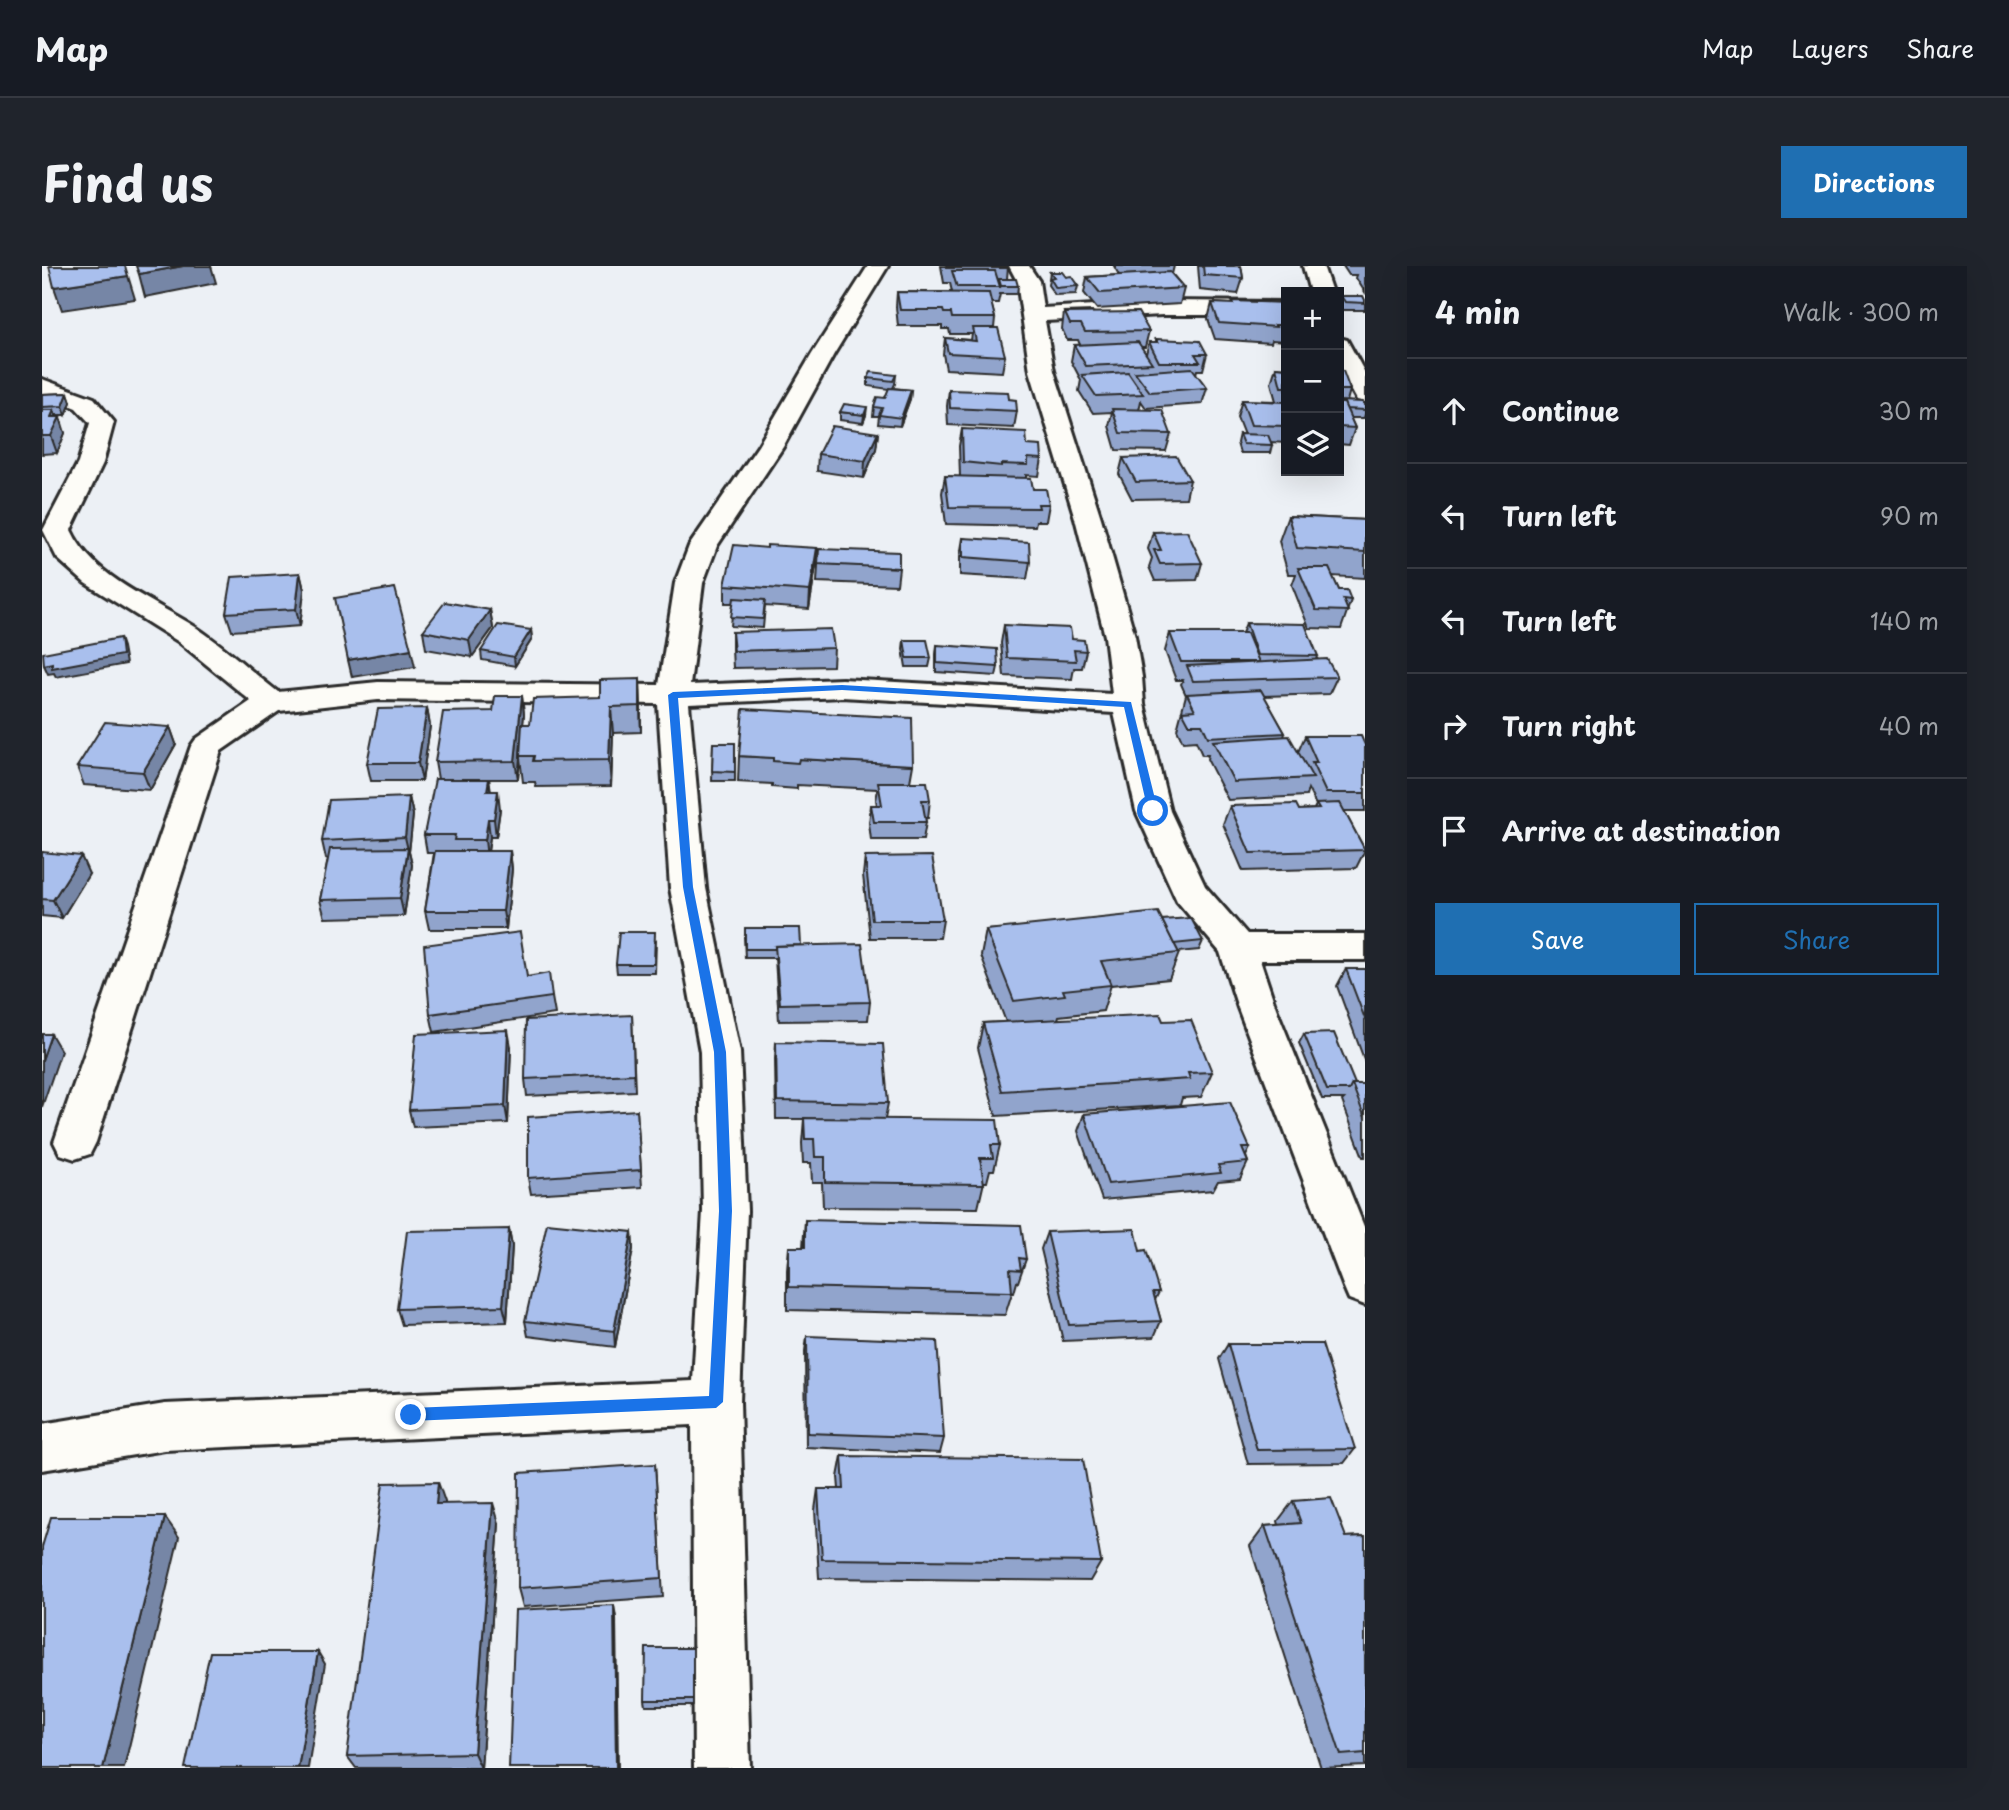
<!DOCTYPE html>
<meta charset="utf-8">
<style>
:root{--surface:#171b24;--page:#20242c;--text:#f1f3f6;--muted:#9ea1a6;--line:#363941;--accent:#1f6fb2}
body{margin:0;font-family:"Playpen Sans",sans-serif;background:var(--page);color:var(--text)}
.controls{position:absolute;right:21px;top:21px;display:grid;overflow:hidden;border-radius:0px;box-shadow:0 7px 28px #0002}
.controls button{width:63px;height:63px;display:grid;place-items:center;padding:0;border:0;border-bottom:2px solid var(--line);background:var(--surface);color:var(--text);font:35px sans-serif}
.stop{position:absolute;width:21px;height:21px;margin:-16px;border:5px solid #1a73e8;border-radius:50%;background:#fff}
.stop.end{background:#1a73e8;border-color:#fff;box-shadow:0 2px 7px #0008}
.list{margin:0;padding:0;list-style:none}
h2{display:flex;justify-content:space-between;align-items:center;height:91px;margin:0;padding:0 28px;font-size:30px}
h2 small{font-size:23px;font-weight:400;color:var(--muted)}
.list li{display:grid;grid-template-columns:46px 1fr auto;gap:21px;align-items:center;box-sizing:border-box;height:105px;padding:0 28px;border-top:2px solid var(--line)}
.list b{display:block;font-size:26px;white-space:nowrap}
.list em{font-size:23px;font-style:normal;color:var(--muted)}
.actions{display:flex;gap:14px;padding:21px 28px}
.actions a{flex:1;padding:16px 0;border:2px solid var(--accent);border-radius:0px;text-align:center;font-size:24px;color:var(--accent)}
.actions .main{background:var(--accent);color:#fff}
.icon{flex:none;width:38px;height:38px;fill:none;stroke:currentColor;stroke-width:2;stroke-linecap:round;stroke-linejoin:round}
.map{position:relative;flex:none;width:1323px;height:1502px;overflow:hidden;border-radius:0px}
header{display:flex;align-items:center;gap:42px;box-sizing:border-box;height:98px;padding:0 35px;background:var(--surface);border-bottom:2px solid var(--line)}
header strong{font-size:33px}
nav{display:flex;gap:38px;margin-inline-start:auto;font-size:24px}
.intro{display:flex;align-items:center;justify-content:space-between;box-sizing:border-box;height:168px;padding:0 42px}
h1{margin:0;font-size:49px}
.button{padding:18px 32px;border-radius:0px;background:var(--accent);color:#fff;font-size:24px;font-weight:700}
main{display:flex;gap:42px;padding:0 42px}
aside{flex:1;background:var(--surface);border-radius:0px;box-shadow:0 7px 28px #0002}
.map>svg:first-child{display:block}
</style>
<header>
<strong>Map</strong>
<nav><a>Map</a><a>Layers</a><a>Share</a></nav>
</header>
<div class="intro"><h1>Find us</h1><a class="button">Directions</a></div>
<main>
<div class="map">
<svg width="1323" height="1502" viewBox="0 0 1323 1502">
<rect width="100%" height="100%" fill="#ecf0f5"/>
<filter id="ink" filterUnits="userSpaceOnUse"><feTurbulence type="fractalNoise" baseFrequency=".0143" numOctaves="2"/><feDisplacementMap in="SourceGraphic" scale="14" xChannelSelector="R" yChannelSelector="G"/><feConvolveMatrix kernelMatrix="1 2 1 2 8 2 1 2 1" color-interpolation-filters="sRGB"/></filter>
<g filter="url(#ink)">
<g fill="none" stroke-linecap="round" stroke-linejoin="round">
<g stroke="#2b2b2b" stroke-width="6">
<g id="minor">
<path d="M 826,0 L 846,0 L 792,88 L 741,181 L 675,280 L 661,317 L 648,419 L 800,413 L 1070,428 L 1063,370 L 1033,252 L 988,105 L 975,15 L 967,0 L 987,0 L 997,15 L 1001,42 L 1121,35 L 1244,36 L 1244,49 L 1121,49 L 1003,55 L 1012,105 L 1059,252 L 1093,370 L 1100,411 L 1102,438 L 1128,545 L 1163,620 L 1205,668 L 1323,668 L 1323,694 L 1218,694 L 1234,742 L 1323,963 L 1323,1039 L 1307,1033 L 1301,1019 L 1196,742 L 1178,686 L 1135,635 L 1094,545 L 1072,447 L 800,431 L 647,438 L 664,622 L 698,786 L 705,945 L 698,1136 L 708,1502 L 652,1502 L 650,1159 L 123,1184 L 0,1204 L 0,1158 L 123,1138 L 651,1115 L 661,945 L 658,786 L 628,622 L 616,438 L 336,434 L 237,445 L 179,485 L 54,876 L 48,888 L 33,893 L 18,888 L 12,876 L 149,480 L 154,473 L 209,435 L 137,376 L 43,317 L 15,292 L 1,264 L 36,197 L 48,157 L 34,142 L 0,128 L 0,113 L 52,132 L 72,156 L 61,197 L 29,264 C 51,312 112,334 155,362 C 183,381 209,405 236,426 L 336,416 L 617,419 L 633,317 L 647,280 L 716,180 L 770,88 Z"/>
<polygon points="1261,0 1281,0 1290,26 1268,26"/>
<polygon points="1297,72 1305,74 1323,107 1323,136 1315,134 1297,101"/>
</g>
</g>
<use href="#minor" fill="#fdfcf7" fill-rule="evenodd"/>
</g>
<g fill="#91a4cc" stroke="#2b2b2b" stroke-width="2">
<polygon points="899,0 966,0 965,13 976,20 975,28 958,28 956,37 949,37 953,52 952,62 963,90 960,106 904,103 901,88 903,72 929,74 930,68 908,68 907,63 900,63 900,60 856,60 854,41 855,26 910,26 908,17 902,17"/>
<polygon points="1072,0 1132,0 1130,8 1142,22 1138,38 1055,43 1042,27 1045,11 1077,9"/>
<polygon points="1156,0 1199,0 1201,12 1196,28 1158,24"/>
<polygon points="1301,0 1323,0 1323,26 1314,12 1315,9 1307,9"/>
<polygon points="1008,6 1036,20 1034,28 1013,29 1006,19"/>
<polygon points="1299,30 1323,34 1323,44 1300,44 1297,38"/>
<polygon points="1190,35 1244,37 1244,75 1230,74 1229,77 1173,73 1166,53 1170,37 1189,38"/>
<polygon points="1022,46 1050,46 1107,65 1103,81 1099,81 1104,88 1107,76 1114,76 1114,73 1165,88 1161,104 1155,104 1154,108 1165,122 1160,138 1104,142 1099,135 1097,144 1129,168 1124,185 1074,184 1067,160 1070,146 1051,147 1037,125 1039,114 1029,95 1032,79 1038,79 1036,74 1025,74 1020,63"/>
<polygon points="1234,101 1244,102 1244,177 1229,176 1230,179 1228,187 1198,187 1195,177 1197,168 1202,169 1195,151 1200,134 1234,135 1229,117"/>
<polygon points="1297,104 1308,124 1305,135 1323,140 1323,148 1322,152 1308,152 1313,162 1307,179 1297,178"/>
<polygon points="854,109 853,118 851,122 869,124 868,133 858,160 836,158 837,150 831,150 832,141 843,132 847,123 826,120 826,112"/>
<polygon points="907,124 967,133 975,145 972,162 906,159 905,140"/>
<polygon points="26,127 29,136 24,149 14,149 23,167 15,187 0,188 0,128"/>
<polygon points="798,146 824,149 821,157 798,154"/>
<polygon points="920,163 985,179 1000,193 997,210 984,209 984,212 991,223 1007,238 1004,255 994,255 993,260 904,258 900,227 903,210 918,211 917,180"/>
<polygon points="836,167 834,183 822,212 775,205 776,188"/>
<polygon points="1081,192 1148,214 1144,232 1090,233 1077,208"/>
<polygon points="1246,250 1323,254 1323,312 1290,310 1297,324 1309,334 1299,363 1267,362 1250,319 1254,308 1246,308 1237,275"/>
<polygon points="1111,266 1160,297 1155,314 1113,315 1107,301 1110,292 1106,283"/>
<polygon points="921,272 988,296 985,313 918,309 918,290"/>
<polygon points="725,282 775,282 774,300 767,343 723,340 721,362 689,360 691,337 683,337 683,319"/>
<polygon points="777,283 857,302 855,319 775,316"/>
<polygon points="258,307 262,324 258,360 190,365 184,347"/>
<polygon points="448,344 451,362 430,391 384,383 381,365"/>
<polygon points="1204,357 1276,390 1275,394 1295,411 1287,428 1222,430 1243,467 1242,471 1256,486 1263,470 1323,479 1323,545 1302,545 1323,584 1314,602 1201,605 1181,558 1188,540 1257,544 1272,543 1274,539 1266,523 1264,530 1186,534 1165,493 1166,489 1160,489 1154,475 1141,476 1135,463 1144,429 1139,418 1141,414 1134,414 1123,385 1128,367 1200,367"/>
<polygon points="962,359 1030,373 1044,385 1040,402 1032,402 1030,413 962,410 959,377"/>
<polygon points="489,364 490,373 473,400 440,394 439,385"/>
<polygon points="690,366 792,382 791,400 691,402 690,383"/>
<polygon points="862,374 889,392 887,401 864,401 861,383"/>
<polygon points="895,379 956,401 954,410 894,406 894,388"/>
<polygon points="598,413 599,466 571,467 569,520 494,521 493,516 481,516 478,492 476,513 447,513 449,525 458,543 454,571 448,571 446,585 468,585 470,603 464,663 387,663 383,645 392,587 385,587 382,569 396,513 393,496 451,445 480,430 482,448 481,458 488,458 558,431"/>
<polygon points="385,442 388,460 380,515 329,515 325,497"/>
<polygon points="128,461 134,478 108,524 42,519 35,501"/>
<polygon points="671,477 693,477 693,515 670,515"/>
<polygon points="697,490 871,499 868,516 888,534 886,552 883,552 884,556 881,574 829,574 827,557 829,539 835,539 834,534 836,523 755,519 755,523 730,521 730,518 696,516"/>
<polygon points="367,531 371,549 367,586 370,599 362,650 283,652 278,634 286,593 284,593 280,575"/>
<polygon points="0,586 47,608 20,652 0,650"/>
<polygon points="823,591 901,654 898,672 828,672 821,609"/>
<polygon points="1120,654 1161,675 1157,684 1136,686 1137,687 1127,713 1069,719 1061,745 1017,750 1016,753 1121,755 1170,806 1159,831 1140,832 1138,839 954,850 936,782 941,757 964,756 939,690 944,664"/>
<polygon points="702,671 759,679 828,736 826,754 737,755 733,692 703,692"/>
<polygon points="614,675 613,707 575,707 574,698"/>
<polygon points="1304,703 1323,703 1323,796 1295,720"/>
<polygon points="485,711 510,731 513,748 392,766 388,748"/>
<polygon points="590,749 593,825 485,830 483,813"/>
<polygon points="1262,768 1313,818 1323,818 1323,891 1321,891 1300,835 1302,833 1280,833 1257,777"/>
<polygon points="734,776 846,837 843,853 958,879 952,904 948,904 945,916 942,916 936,942 781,941 780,916 770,916 769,897 761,897 760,877 762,853 734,853 733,793"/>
<polygon points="469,781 466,857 371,861 367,844"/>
<polygon points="595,844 600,921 489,928 486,912"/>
<polygon points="1042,848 1208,882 1204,890 1206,896 1198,913 1176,915 1171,924 1060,934 1036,865"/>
<polygon points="763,954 984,993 976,1016 975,1016 972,1027 970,1027 963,1049 745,1044 745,1004 747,981 761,981"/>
<polygon points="467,963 470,980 465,1056 360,1059 355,1043"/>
<polygon points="590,966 591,983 573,1081 486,1070 483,1055"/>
<polygon points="1005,966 1098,985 1117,1026 1113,1034 1119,1055 1112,1071 1021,1075 999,983"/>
<polygon points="765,1070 902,1172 898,1187 764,1181 763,1085"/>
<polygon points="1186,1078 1313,1183 1302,1197 1206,1198 1177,1093"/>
<polygon points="800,1190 1059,1296 1048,1315 777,1312 773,1244 776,1223 797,1223 796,1211"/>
<polygon points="613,1198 621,1331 481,1341 476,1322"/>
<polygon points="1251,1235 1304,1271 1323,1270 1323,1500 1279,1502 1208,1280 1223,1260 1237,1259 1236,1255"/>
<polygon points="403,1236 403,1238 457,1257 439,1502 314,1502 305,1490"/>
<polygon points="651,1382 651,1440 604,1440 603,1434"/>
</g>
<g fill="#7686a6" stroke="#2b2b2b" stroke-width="2">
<polygon points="141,0 169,0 174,17 103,31 97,8"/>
<polygon points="86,10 93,33 20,44 12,21"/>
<polygon points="869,124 868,133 858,160 859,152"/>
<polygon points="26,127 29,136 24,149 21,140"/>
<polygon points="825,141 824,149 821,157 822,149"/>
<polygon points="12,144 16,155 18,151 23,167 15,187 9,170 9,151"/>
<polygon points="836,167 834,183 822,212 823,195"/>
<polygon points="775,282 774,300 767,343 768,325"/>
<polygon points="258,307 262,324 258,360 254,343"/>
<polygon points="448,344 451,362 430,391 427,374"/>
<polygon points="489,364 490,373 473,400 472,391"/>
<polygon points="78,372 81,381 84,398 14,411 12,407 6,408 2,399"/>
<polygon points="369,383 373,401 310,411 306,394"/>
<polygon points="598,413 599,439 599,466 598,440"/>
<polygon points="480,430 482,448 476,513 473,495"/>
<polygon points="569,441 571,467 569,520 567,494"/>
<polygon points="385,442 388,460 380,515 376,497"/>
<polygon points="128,461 134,478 108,524 101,506"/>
<polygon points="447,513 449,531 445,525"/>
<polygon points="456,525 458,543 454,571 452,553"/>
<polygon points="367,531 371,549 367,586 370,599 362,650 358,632 366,584 363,571"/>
<polygon points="446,553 448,571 445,592 443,574"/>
<polygon points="468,585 470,603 464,663 461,645"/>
<polygon points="39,590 47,608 20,652 11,634"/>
<polygon points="466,764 469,781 466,857 463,840"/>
<polygon points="9,768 19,785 0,841 0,794"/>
<polygon points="467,963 470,980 465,1056 461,1040"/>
<polygon points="590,966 591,983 573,1081 572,1065"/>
<polygon points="396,1216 403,1236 402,1258 394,1238"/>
<polygon points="451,1237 457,1257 439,1502 432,1487"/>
<polygon points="123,1251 137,1271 82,1502 61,1502"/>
<polygon points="572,1339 574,1351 576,1502 574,1502"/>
<polygon points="276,1386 283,1398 266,1502 256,1502"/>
</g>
<g fill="#a9bfed" stroke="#2b2b2b" stroke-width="2">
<polygon points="7,0 83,0 86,10 12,21"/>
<polygon points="94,0 141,0 97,8"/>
<rect x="904" y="0" width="62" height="2"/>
<polygon points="1161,0 1199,0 1201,12 1162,9"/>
<polygon points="910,5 953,5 958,21 915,21"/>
<polygon points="1008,6 1020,6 1024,11 1029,10 1036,20 1014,22 1008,12 1012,11"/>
<polygon points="1128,6 1142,22 1058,27 1045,11"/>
<polygon points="957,13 974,13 976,20 959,20"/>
<polygon points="855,26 947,27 953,52 910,52 909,47 902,47 901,44 858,44"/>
<polygon points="1299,30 1321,30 1323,34 1323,37 1303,36"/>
<polygon points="1190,35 1244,37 1244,59 1233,59 1234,61 1177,57 1170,37 1191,38"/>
<polygon points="1050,45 1050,46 1023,48 1022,46"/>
<polygon points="1096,46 1107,65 1043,66 1039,58 1028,58 1023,47"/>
<polygon points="931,62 956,62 963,90 906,87 903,72 934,75"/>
<polygon points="1114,73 1158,75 1165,88 1153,88 1158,96 1117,96 1107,76 1116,76"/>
<polygon points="1096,76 1110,97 1044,100 1032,79"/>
<polygon points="1234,101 1244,102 1244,121 1239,121"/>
<polygon points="1150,102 1165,122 1108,126 1093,106"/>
<polygon points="1297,104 1301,105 1308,124 1297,124"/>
<polygon points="829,106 854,109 851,115 826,112"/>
<polygon points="1086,106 1101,128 1054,130 1040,109"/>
<polygon points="847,122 869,124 859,152 837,149 840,142 832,141 835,131 843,132"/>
<polygon points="907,124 966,126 967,133 974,134 975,145 908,142"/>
<polygon points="26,127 21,140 0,141 0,128"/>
<polygon points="1200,134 1244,136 1244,160 1209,159"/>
<polygon points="1297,135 1321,136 1323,140 1323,144 1304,143 1302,137 1297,137"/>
<polygon points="1297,137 1302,137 1313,162 1297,161"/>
<polygon points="802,138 825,141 822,149 798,146"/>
<polygon points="1070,143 1120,144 1129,168 1078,167"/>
<polygon points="0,144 12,144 9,151 18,151 9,170 0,170"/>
<polygon points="790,160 836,167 823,195 776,188"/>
<polygon points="920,163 984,166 985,179 999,180 1000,193 986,192 986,199 959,198 959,200 921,196"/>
<polygon points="1197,168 1226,169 1230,179 1201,178"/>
<polygon points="1134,190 1148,214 1094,216 1081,192"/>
<polygon points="903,210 989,212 991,223 1004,223 1007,238 996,238 997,242 907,241"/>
<polygon points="1246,250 1323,254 1323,286 1255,282"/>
<polygon points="1145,265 1160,297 1118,298 1112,284 1119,284 1111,266"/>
<polygon points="921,272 987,276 988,296 921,291"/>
<polygon points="692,279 725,282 725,279 775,282 768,325 683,319"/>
<polygon points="777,283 857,286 857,302 776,298"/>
<polygon points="1256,302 1287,302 1297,324 1305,324 1309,334 1301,333 1306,345 1274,344"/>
<polygon points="258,307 254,343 184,347 190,311"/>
<polygon points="353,322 369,383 306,394 293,332"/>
<polygon points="692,332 723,334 721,353 689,351"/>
<polygon points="403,336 448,344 427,374 381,365"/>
<polygon points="1204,357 1263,358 1276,390 1215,389"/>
<polygon points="456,359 489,364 472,391 439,385"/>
<polygon points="962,359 1028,362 1030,373 1042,374 1044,385 1032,384 1034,395 965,392"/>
<polygon points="789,363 792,382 692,385 690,366"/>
<polygon points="1128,367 1205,367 1217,396 1139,396"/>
<polygon points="78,372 80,389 10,402 10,397 2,399 1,387"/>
<polygon points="862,374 885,374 889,392 865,392"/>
<polygon points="895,379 955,383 956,401 895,397"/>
<polygon points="1285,393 1295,411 1151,415 1145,400"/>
<polygon points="598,413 598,440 569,441 567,494 491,495 492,490 478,490 480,458 488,458 491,433 558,431 558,414"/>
<polygon points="1219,424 1243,467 1166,471 1160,458 1147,458 1140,445 1153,444 1145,428"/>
<polygon points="453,430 480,430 473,495 393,496 401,446 451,445"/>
<polygon points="385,442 376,497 325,497 336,443"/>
<polygon points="701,443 870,452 871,499 757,493 756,497 731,495 731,492 697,490"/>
<polygon points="63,456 128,461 101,506 35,501"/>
<polygon points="1247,470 1271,512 1192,516 1171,475"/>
<polygon points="1263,470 1319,470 1323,479 1323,527 1284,527 1270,497 1275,497"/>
<polygon points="671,477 693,477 693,506 670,505"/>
<polygon points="393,513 447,513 445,525 456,525 452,553 446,553 443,574 412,574 413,569 382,569"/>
<polygon points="836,516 885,516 888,534 880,534 884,556 832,556 829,539 840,539"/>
<polygon points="367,531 363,571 280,575 287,534"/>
<polygon points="1298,537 1323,584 1208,587 1188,540 1254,538 1257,544 1277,543 1274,538"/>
<polygon points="366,582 358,632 278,634 288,583"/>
<polygon points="393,585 468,585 461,645 383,645"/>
<polygon points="0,586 39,590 11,634 0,633"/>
<polygon points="890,590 901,654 830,654 823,591"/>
<polygon points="1116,646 1137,687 1059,695 1069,719 1021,724 1023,729 972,735 944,664"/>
<polygon points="1149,652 1161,675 1132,678 1120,654"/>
<polygon points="703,662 758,662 759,679 733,680 734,683 703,683"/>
<polygon points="478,666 485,711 507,707 510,731 388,748 382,679"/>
<polygon points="577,666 613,666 612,698 574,698"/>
<polygon points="820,678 828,736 738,738 733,680"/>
<polygon points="1304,703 1323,703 1323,753"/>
<polygon points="1118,748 1121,755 1149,754 1170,806 1146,807 1148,813 960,825 941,757"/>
<polygon points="590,749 592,808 483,813 484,754"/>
<polygon points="466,764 463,840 367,844 374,768"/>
<polygon points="1292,767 1313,818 1310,818 1307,824 1285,824 1262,768"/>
<polygon points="0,768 9,768 0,794"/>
<polygon points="734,776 841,778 846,837 735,835"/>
<polygon points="1310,818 1323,818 1323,852"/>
<polygon points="1188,836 1208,882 1200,882 1206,896 1176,899 1179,907 1066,918 1042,848"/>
<polygon points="595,844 599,904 486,912 486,851"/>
<polygon points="762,852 955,854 958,879 949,879 951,892 938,892 942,918 783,916 783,891 773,891 772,873 763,873"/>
<polygon points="763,954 979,959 984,993 977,992 979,1004 968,1003 970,1026 747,1021 747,981 763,981"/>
<polygon points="505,957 590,966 572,1065 483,1055"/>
<polygon points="467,963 461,1040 355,1043 365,965"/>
<polygon points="1093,963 1098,985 1104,984 1117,1026 1111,1026 1119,1055 1027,1059 1005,966"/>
<polygon points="765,1070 895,1075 902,1172 766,1167"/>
<polygon points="1186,1078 1280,1078 1313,1183 1215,1184"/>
<polygon points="800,1190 1041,1193 1059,1296 780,1293 776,1223 802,1223"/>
<polygon points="613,1198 620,1312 476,1322 477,1207"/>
<polygon points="396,1216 394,1238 451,1237 432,1487 305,1490 341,1217"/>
<polygon points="1289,1232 1304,1271 1323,1270 1323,1487 1299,1489 1223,1260 1259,1257 1251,1235"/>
<polygon points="9,1251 123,1251 61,1502 0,1502 0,1281"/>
<polygon points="572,1339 574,1502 467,1502 473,1344"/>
<polygon points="604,1382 651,1382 651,1434 603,1434"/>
<polygon points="168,1386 276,1386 256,1502 143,1502"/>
</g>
</g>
<polygon fill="#1a73e8" points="800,419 1089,436 1116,545 1111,548 1106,545 1082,441 800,424 636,432 651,621 684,786 690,945 681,1136 674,1142 369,1155 364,1153 362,1149 369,1142 667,1130 677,945 672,786 641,621 626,429 631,426"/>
</svg>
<div class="controls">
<button>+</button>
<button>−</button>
<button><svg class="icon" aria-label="layers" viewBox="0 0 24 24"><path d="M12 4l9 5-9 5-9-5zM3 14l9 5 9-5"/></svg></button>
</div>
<div class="stop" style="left:1111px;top:545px"></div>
<div class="stop end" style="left:369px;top:1149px"></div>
</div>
<aside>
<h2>4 min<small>Walk · 300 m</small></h2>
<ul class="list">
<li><svg class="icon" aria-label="ahead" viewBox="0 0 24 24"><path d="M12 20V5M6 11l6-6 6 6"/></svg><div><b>Continue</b></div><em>30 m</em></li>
<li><svg class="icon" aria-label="left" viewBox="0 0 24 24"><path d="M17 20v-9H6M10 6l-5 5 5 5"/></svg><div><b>Turn left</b></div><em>90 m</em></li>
<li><svg class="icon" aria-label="left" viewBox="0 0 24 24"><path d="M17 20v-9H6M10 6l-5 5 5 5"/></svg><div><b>Turn left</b></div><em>140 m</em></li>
<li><svg class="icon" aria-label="right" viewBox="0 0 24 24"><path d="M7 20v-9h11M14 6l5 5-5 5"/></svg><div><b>Turn right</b></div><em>40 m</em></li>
<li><svg class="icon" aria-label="arrive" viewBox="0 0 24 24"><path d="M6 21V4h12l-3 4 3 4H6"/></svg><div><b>Arrive at destination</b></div></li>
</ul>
<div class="actions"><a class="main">Save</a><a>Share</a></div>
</aside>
</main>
